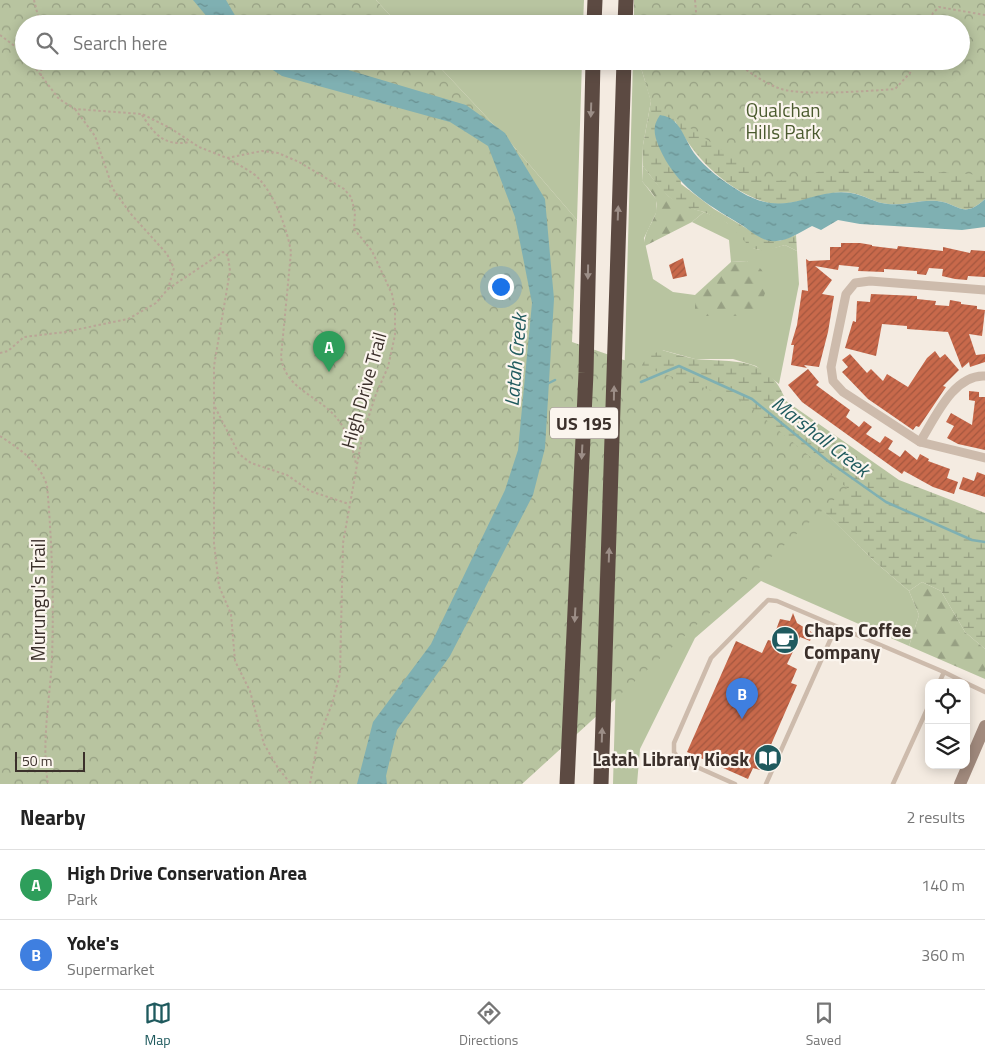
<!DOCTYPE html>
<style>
:root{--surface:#fff;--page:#f6f6f6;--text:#222;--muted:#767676;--line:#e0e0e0;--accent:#1f5a5e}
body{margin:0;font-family:"Titillium Web",sans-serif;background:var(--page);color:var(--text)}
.controls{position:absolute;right:15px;bottom:15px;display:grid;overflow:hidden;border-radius:10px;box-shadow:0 2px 12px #0003}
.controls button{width:45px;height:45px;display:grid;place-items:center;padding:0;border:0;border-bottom:1px solid var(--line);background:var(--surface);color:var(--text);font:25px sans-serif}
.scale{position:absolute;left:15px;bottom:12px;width:70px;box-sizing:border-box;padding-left:5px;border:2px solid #3b302b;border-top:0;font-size:14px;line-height:18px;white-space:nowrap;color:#3b302b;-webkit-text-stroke:4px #fbf5ee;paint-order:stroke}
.you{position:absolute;left:500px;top:286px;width:18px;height:18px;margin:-12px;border:4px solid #fff;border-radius:50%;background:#1a73e8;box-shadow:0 0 0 8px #1a73e833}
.badge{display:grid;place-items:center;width:32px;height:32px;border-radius:50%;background:var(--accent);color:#fff;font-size:16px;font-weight:700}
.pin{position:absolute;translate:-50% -41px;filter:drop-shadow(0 1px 2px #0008)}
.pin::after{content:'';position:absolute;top:26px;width:18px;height:15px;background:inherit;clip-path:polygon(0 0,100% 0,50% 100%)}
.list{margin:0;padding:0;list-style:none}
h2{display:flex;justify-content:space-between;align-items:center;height:65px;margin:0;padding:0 20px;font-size:21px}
h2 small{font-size:16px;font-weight:400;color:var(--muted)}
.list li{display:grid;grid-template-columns:32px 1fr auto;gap:15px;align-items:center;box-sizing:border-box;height:70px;padding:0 20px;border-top:1px solid var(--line)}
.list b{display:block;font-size:19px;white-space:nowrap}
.list p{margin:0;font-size:16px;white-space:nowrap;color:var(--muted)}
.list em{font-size:16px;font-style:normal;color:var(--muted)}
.icon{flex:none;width:28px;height:28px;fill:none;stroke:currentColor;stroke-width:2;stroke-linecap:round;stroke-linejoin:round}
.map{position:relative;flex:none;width:985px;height:784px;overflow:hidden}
.search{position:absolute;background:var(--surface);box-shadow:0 2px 12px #0003;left:15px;right:15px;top:15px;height:55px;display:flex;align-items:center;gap:12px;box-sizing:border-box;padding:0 18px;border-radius:28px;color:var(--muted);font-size:19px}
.sheet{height:205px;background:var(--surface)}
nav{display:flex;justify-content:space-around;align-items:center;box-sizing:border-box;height:70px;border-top:1px solid var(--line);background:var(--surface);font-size:14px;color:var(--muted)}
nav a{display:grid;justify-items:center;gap:2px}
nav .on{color:var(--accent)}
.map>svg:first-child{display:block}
</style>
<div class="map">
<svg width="985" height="784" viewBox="0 0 985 784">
<defs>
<pattern id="forest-firs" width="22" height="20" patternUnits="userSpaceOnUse" patternTransform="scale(1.25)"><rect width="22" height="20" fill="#b8c4a0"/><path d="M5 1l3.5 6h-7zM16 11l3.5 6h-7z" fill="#97a083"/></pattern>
<pattern id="wetland-marsh" width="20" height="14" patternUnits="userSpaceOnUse" patternTransform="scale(1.25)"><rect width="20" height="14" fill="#b8c4a0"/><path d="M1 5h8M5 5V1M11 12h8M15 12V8" fill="none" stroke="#97a083"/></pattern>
<pattern id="park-crowns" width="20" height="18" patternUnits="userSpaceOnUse" patternTransform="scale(1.25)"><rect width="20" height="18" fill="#b8c4a0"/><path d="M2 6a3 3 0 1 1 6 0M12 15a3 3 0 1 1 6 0" fill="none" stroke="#97a083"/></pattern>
<pattern id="water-ripples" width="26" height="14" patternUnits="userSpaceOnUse" patternTransform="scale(1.25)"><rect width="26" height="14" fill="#7fb0b2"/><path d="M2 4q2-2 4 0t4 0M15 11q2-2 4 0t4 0" fill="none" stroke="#699091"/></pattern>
<pattern id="building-hatch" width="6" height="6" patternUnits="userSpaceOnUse" patternTransform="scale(1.25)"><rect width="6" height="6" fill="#c8694b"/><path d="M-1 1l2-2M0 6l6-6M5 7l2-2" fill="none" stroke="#a4573f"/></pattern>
</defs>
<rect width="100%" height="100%" fill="#f4ebe1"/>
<g fill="#b8c4a0">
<polygon points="376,0 584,0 583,24 398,24"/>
<polygon points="434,61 582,61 577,220 509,141"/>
<path d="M 633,61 L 639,61 L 651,101 L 643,145 L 642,181 L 656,199 L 657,211 L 644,238 L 653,279 L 673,292 L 695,295 L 695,309 L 748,261 L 731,262 L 729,240 L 692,222 L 704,212 C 711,215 720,218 726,222 C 755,241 740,258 785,245 L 797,251 L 799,284 L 779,384 L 756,366 L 733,359 L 695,359 L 662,350 L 874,561 L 909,591 L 919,615 L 909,646 L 761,581 L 695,638 L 640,749 L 637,784 L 613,784 Z"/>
</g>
<g fill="url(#forest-firs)">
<path d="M 643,166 C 665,194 669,203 704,212 L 692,222 L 645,246 C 642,229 661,217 656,201 C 655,194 646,187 642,181 Z"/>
<polygon points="747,261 761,269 769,282 759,310 749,316 702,316 695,309 695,295 731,262"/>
<polygon points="922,582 941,591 965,632 985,649 985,679 909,646 919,615 909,591"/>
</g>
<g fill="url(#wetland-marsh)">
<path d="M 645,82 L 985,155 L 985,199 C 962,220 959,203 937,201 C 921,199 904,206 888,204 C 875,203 864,195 852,193 C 822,188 792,212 762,201 C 723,187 694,157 675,121 L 681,184 L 714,209 L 766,240 L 779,241 L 796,235 L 797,251 L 785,245 L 765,251 L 751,248 L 727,223 L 704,212 L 680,206 L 662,191 L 643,166 L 643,145 L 651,101 Z"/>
<path d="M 662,350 C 673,353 685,357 696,359 C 736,363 768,355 786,401 L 899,480 L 985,513 L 985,649 L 965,632 L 941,591 L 922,582 L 909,591 L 874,561 L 799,487 L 644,418 L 642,364 L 651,355 Z"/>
</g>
<g fill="url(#park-crowns)">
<polygon points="0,0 376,0 398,24 24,24 24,61 434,61 509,141 577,220 572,342 745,402 847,488 522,784 0,784"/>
<polygon points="634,0 985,0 985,175 881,169 826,170 790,180 767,181 651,101 639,61 961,61 961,24 634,24"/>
</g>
<g fill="url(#water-ripples)">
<polygon points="193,0 226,0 240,24 213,24"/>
<polygon points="259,61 318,61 466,105 505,133 545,199 554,299 545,448 533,495 450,656 397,730 386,776 387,784 357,784 373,722 431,644 505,490 518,450 532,303 515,217 488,146 450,122 282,76"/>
<path d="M 660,115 C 665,116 670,117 674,121 C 682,128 687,143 694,153 C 705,168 724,182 741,192 C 788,220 811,187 851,193 C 864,195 875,203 888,204 C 904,206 921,199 937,201 C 959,203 962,220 985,199 L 985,227 L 962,230 L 860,224 L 838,220 L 821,230 L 812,226 C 799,233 782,245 766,240 C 757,237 748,229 740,224 C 705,203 676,186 659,147 C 654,135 652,126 660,115 Z"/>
</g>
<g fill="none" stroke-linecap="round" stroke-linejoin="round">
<g stroke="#7fb0b2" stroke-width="2.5">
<polyline points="641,382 679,366 752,399 828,461 886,502 972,540 985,542"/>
<polyline points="547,384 555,380"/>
</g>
</g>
<g fill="url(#building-hatch)">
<polygon points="841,243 860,243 872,245 872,246 897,249 898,246 943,251 943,247 970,253 971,250 985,251 985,277 968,276 967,280 955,279 942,276 943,269 929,268 926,275 917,274 917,271 884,269 884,272 858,271 859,267 839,265 838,270 815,266 832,280 822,294 834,296 828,332 819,367 804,365 807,368 791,365 794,345 791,345 797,325 802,290 808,291 806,259 809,261 830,260 830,247 841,247"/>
<polygon points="683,258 687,276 673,279 669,265"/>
<polygon points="871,294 917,296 917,299 936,301 935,305 949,306 950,300 961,302 961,304 977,306 977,309 985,310 982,336 969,334 976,355 985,354 985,362 970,367 969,362 962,368 948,332 907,329 907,326 882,324 876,356 845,348 853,321 856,322 857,301 870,302"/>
<polygon points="935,351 940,358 945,354 959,370 943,386 946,387 919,427 916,426 913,430 868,399 842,372 848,367 842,360 850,354 867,373 871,369 883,381 887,374 908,387 927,358"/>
<polygon points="808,369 819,382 816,385 850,410 846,417 859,427 864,421 872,427 866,434 880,443 885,436 893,441 888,449 900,457 905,450 917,460 920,454 929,459 928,461 950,469 947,478 958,482 954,494 933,487 904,471 902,474 802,402 788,385"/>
<polygon points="969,391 979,392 979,397 985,397 985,450 958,444 947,438 954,426 946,422 951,413 972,425 975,401 969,400"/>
<polygon points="977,472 985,475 985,497 959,489 963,477 974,481"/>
<polygon points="793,613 797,623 813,633 810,641 800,637 787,664 797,669 791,683 797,685 760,770 753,768 748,779 687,752 736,641 762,653 768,640 772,641 780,619 790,621"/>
</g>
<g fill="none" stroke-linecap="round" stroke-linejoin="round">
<g stroke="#b9a596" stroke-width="2" stroke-dasharray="2.5 2.5" stroke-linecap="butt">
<polyline points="34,0 40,24"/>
<polyline points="695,0 697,24"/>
<polyline points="928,24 933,13 939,7 985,15"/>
<polyline points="0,35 24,53"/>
<polyline points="30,61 59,99 75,109 142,114 170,128 199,147 227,158 262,151 278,153 299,162 344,189 351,197 355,212 354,229 372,251 392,294 395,310 395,335 388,367 376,394 362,437 343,543 340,674 332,704 318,739 310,784"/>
<path d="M 734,61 C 749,72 764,83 781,89 C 804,96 869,91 895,89 L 910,73 L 915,61"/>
<polyline points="41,76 42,61"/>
<path d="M 142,115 C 154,134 165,147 189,142"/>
<path d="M 228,158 C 237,165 253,171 260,180 C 276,198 287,229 291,252 L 281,357 C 285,388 316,395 334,415 C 346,427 353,448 356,464"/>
<polyline points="168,289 223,252 228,256 230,271 214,366 214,543 219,586 231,614 235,661 250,691 264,744 278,768 291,784"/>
<polyline points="0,353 8,351 24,337 65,332 128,319 156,303 168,289 174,268 167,254 130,213 113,189 95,136 75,109"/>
<polyline points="215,407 239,454 251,463 287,475 310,491 349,504"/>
<path d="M 0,436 C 21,450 38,461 47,485 C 52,543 54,600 52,658 C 50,700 41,742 48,784"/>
</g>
<g stroke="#cdbbac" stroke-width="4.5">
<polyline points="939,683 944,672 966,683"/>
<polyline points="966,683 985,692"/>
<polyline points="735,784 679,759 674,752 674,743 711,658 768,600 777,601 944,672"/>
<polyline points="766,784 836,627"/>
<polyline points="893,784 929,705"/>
</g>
<g stroke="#cdbbac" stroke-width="9">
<polyline points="985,290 870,281 855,283 846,294 831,367 833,381 843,392 920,442 985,458"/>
<path d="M 920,442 C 934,420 953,374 985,376"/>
</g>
<polyline stroke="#a18a7d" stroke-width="12" points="960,784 985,726"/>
<g stroke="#5c4a42" stroke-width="15">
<polyline points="594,24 595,0"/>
<polyline points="625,24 626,0"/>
<polyline points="567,784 586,373 593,61"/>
<polyline points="601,784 624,61"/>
</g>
</g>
<defs><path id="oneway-solid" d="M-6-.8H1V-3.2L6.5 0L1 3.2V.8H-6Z" transform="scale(1.25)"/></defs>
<g fill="#9c8e87">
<use href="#oneway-solid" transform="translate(591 110) rotate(92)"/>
<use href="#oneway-solid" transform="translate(618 213) rotate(-88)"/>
<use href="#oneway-solid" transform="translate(588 272) rotate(91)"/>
<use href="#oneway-solid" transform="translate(614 393) rotate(-89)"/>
<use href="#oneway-solid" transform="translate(582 452) rotate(93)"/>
<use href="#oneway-solid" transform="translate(609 555) rotate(-88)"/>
<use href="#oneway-solid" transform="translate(575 615) rotate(93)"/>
<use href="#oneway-solid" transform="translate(602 735) rotate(-88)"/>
</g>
<defs>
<g id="cafe-disc" transform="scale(1.4375)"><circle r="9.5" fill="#1f5a5e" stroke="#fbf5ee"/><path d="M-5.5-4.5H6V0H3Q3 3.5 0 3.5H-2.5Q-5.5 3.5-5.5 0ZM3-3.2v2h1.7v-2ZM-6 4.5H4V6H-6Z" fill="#fff"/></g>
<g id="library-disc" transform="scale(1.4375)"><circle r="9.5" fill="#1f5a5e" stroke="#fbf5ee"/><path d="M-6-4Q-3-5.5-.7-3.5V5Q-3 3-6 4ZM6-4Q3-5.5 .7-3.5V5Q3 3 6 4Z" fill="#fff"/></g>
</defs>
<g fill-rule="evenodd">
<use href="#cafe-disc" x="785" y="640"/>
<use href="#library-disc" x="768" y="758"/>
</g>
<g text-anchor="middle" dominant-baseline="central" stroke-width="4.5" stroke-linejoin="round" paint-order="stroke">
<rect fill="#fbf5ee" stroke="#756b66" stroke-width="1" x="550" y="407.5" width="68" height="31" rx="4"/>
<g font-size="18" font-weight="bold" fill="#3b302b">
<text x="584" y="423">US 195</text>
</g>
<g font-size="19" fill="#4a5a2e" stroke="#fbf5ee">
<text x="783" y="109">Qualchan<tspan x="783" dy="22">Hills Park</tspan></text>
</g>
<g font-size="19" fill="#3b302b" stroke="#fbf5ee">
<text transform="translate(363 390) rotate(-74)">High Drive Trail</text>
<text transform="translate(37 600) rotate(-90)">Murungu's Trail</text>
</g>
<g font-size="19" font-weight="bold" fill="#3b302b" stroke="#fbf5ee" text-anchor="start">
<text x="804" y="629">Chaps Coffee<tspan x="804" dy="22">Company</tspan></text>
<text x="749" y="758" text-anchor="end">Latah Library Kiosk</text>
</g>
<g font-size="20" font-style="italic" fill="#1f5a5e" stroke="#fbf5ee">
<text transform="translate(515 360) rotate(-85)">Latah Creek</text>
<text transform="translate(821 436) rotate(38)">Marshall Creek</text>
</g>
</g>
</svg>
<div class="controls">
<button><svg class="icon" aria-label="locate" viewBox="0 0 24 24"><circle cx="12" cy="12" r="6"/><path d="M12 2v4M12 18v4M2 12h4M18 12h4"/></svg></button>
<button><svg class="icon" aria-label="layers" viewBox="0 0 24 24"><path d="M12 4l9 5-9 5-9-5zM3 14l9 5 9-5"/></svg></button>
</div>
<div class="scale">50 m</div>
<div class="you"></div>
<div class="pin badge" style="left:329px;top:372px;background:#2e9e5b">A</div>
<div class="pin badge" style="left:742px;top:719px;background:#3f7fe0">B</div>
<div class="search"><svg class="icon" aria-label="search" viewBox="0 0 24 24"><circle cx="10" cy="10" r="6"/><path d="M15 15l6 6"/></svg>Search here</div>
</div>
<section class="sheet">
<h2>Nearby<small>2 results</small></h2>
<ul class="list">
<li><span class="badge" style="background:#2e9e5b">A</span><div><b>High Drive Conservation Area</b><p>Park</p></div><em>140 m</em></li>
<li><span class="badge" style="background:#3f7fe0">B</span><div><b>Yoke's</b><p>Supermarket</p></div><em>360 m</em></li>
</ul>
</section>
<nav>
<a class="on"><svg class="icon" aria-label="map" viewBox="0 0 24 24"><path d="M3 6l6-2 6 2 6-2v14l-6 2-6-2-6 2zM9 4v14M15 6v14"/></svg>Map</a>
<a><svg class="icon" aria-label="directions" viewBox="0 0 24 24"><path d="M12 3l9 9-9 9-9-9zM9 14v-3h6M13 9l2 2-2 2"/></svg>Directions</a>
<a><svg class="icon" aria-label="saved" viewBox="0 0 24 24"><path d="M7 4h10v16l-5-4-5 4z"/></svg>Saved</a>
</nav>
